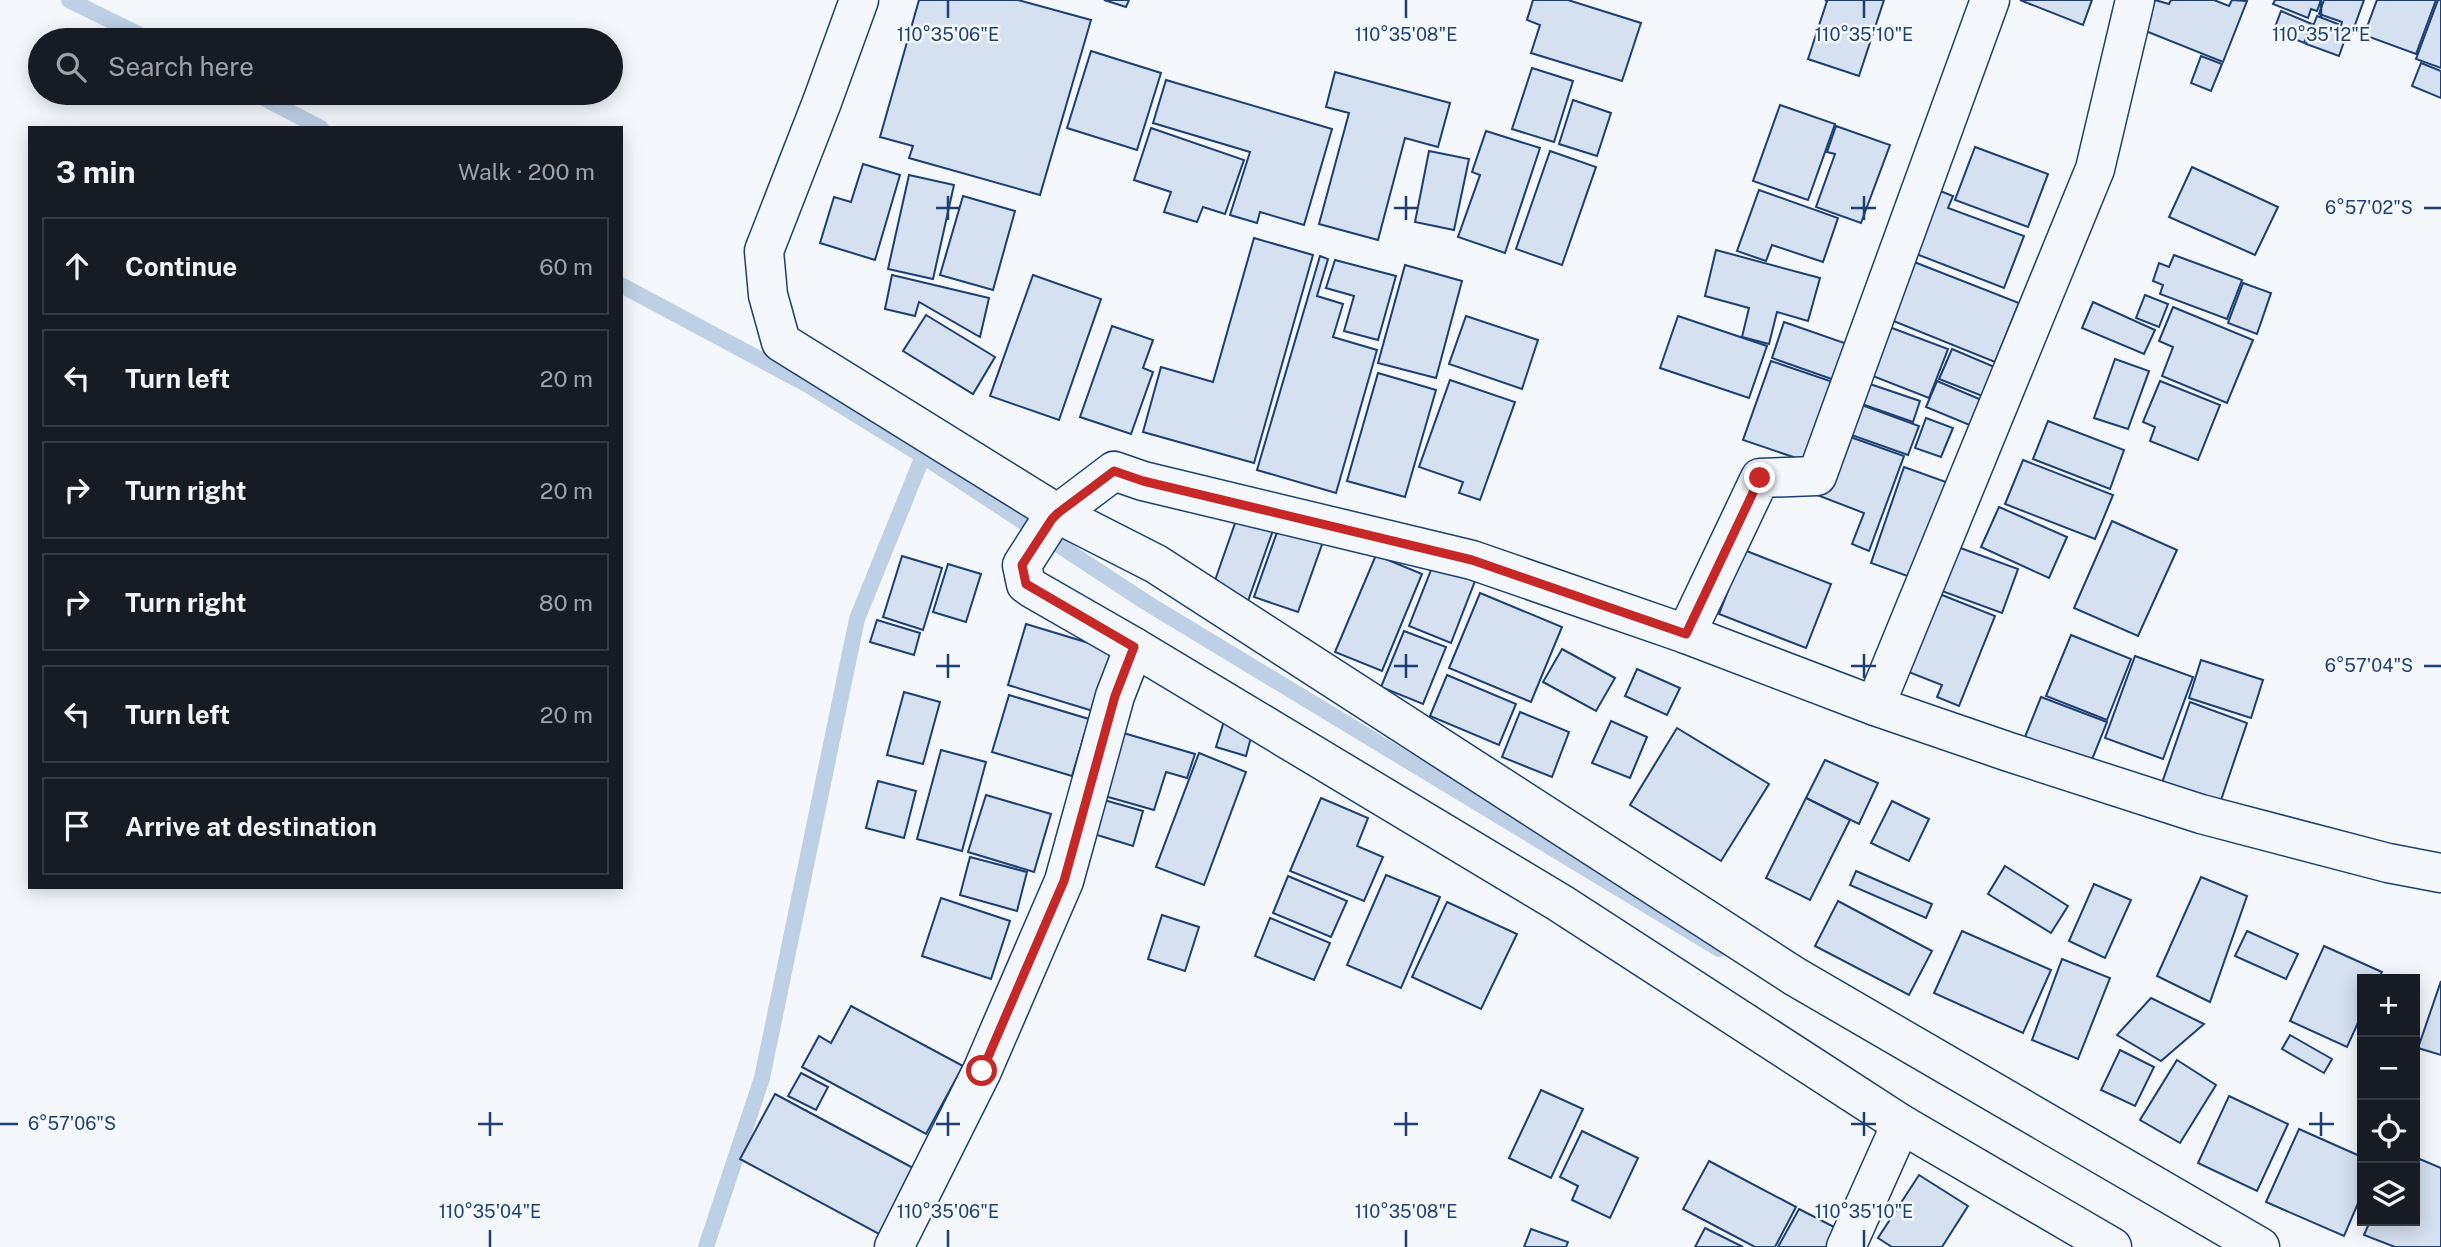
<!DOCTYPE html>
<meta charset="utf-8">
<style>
:root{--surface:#171b24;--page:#242831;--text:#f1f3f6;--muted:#9ea1a6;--line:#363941}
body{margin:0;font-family:"Public Sans",sans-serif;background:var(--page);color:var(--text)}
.controls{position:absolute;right:21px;bottom:21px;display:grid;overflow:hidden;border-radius:0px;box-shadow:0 4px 18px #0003}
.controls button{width:63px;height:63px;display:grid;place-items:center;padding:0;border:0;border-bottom:2px solid var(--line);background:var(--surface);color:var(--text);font:35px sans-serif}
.stop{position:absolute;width:21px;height:21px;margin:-16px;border:5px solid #c62828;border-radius:50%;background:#fff}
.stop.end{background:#c62828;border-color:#fff;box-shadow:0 2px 7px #0008}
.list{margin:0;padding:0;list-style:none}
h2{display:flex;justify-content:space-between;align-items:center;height:91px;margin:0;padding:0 28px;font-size:30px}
h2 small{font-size:23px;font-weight:400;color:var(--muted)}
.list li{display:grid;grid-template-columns:46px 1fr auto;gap:21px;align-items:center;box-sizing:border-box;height:98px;margin:0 14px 14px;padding:0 14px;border:2px solid var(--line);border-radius:0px}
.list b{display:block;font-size:26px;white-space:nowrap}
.list em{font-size:23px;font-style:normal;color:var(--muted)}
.icon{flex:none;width:38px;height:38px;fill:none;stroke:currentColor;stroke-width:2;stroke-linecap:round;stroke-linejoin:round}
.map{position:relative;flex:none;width:2441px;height:1247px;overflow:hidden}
.search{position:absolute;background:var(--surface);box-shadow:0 4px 18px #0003;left:28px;top:28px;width:595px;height:77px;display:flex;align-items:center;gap:18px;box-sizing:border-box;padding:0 24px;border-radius:38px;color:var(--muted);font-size:26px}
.panel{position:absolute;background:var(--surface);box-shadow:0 4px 18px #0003;left:28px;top:126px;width:595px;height:763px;border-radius:0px}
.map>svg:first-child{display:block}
</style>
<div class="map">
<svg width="2441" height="1247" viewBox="0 0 2441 1247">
<rect width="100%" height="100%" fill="#f4f7fb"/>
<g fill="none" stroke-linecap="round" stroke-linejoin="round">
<g stroke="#bed0e5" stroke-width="16">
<polyline points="69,0 150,40"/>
<polyline points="254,93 321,128"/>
<polyline points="621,285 808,385 923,456 1147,603 1719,949"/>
<polyline points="706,1247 762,1078 857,619 923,456"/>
</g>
</g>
<g fill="#d5e0f0" stroke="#1d3f73" stroke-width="2">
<polygon points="919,0 1018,0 1091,20 1040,195 909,158 913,146 880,137"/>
<polygon points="1104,0 1129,0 1126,7"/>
<polygon points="1533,0 1568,0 1641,23 1622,81 1531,53 1540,25 1527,20"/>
<polygon points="1825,0 1884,0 1859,76 1808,59 1827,1"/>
<polygon points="2020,0 2092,0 2083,25"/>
<polygon points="2155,0 2169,4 2171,0 2214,0 2229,6 2232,0 2247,1 2223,62 2143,30"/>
<polygon points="2275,0 2321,0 2317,11 2311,9 2308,18 2273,4"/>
<polygon points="2324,0 2364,0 2352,33 2340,29 2342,22 2319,14"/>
<polygon points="2377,0 2436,0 2416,54 2364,35"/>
<polygon points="2438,0 2441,0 2441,68 2416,59"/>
<polygon points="2281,11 2312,24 2304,43 2274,30"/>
<polygon points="2317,16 2338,24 2335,31 2346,36 2339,56 2306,44"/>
<polygon points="1091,51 1161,73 1137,150 1067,128"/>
<polygon points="2201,56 2222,64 2211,91 2191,83"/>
<polygon points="2421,63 2441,71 2441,98 2412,86"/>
<polygon points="1532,68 1573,81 1554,142 1512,129"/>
<polygon points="1335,72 1450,103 1438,147 1405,138 1378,240 1319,224 1349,113 1326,107"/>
<polygon points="1166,80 1332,129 1304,225 1260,212 1257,223 1230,215 1250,152 1153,123"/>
<polygon points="1573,100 1611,113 1597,156 1559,144"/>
<polygon points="1780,105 1835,124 1808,200 1753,181"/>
<polygon points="1836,126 1890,145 1861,223 1816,207 1835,154 1827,152"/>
<polygon points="1151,128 1244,160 1225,214 1203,207 1197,222 1164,212 1171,192 1134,180"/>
<polygon points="1486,131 1540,148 1505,253 1458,237 1480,175 1472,172"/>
<polygon points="1975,147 2048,174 2028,227 1955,200"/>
<polygon points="1429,151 1469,159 1454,230 1415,222"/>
<polygon points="1550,151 1596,167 1562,265 1516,249"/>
<polygon points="863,164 900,175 875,260 820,243 834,197 851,202"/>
<polygon points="2192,167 2278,207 2255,255 2169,217"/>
<polygon points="909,175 954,185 933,279 888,269"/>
<polygon points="1930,187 1953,196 1948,208 2024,236 2004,288 1906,250"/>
<polygon points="1759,190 1838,218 1823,262 1772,245 1766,261 1737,251"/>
<polygon points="963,196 1015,211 993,290 940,275"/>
<polygon points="1254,238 1313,255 1254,463 1143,432 1161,367 1213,382"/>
<polygon points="1716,250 1820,278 1808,321 1777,312 1769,344 1742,337 1749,308 1705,296"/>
<polygon points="2174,255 2242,280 2227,319 2160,294 2163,285 2153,281 2159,263 2169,267"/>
<polygon points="1320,256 1328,259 1317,296 1343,304 1333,337 1377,350 1336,493 1257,470"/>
<polygon points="1904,258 2019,303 1995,362 1881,316"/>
<polygon points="1335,260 1396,276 1378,340 1344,331 1354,296 1326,288"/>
<polygon points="1405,265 1462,281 1436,378 1378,363"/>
<polygon points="892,275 989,298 980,337 919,302 915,316 885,309"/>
<polygon points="1033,275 1101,299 1059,420 990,396"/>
<polygon points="2243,283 2271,293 2257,334 2228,323"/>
<polygon points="2145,295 2168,304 2159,327 2136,318"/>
<polygon points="2093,302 2155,330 2144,354 2082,328"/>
<polygon points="2173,307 2253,340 2227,403 2162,376 2173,347 2159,341"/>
<polygon points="926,315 995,357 973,394 903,351"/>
<polygon points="1466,316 1538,340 1522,389 1449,364"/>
<polygon points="1678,316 1767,346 1749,398 1660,368"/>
<polygon points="1784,322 1853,346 1840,382 1772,358"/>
<polygon points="1884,325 1948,349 1929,398 1865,373"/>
<polygon points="1112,326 1153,340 1143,368 1153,372 1131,434 1080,417"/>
<polygon points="1952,349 1997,368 1985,397 1939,379"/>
<polygon points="2115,359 2149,371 2128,429 2094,418"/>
<polygon points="1771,361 1836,383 1808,462 1743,440"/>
<polygon points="1378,373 1436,390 1405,497 1347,481"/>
<polygon points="1450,380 1515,402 1480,500 1459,493 1463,482 1419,467"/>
<polygon points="1937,381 1984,401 1972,426 1926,407"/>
<polygon points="2160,381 2220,405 2198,460 2150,441 2155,427 2143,422"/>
<polygon points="1864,382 1920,401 1913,422 1856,402"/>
<polygon points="1851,401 1919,426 1908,455 1840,431"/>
<polygon points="1926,418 1953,428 1941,457 1915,448"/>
<polygon points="2048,421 2124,450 2110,489 2033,459"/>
<polygon points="1839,433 1904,456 1869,551 1852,544 1864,513 1817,495"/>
<polygon points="2023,460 2113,495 2095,539 2005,504"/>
<polygon points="1904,467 1946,482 1913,578 1871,563"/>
<polygon points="1999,507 2067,537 2049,578 1981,547"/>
<polygon points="1240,509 1276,522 1248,601 1212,589"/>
<polygon points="1281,521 1325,536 1298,612 1254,597"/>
<polygon points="2112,521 2177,550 2138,636 2074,608"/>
<polygon points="1955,546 2018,569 2002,613 1939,590"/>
<polygon points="1744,550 1831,584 1806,648 1719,614"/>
<polygon points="1376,555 1422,574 1382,671 1335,652"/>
<polygon points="902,556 942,568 923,630 883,617"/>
<polygon points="948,564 981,574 966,622 933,612"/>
<polygon points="1433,565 1475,581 1451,643 1409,626"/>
<polygon points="1480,593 1562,627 1531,702 1449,668"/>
<polygon points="1937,593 1995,616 1959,706 1937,697 1942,685 1906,671"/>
<polygon points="877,620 920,633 914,655 870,642"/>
<polygon points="1026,624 1112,650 1093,711 1008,685"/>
<polygon points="1404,631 1446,647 1423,704 1381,687"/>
<polygon points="2071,635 2131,659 2107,720 2046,696"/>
<polygon points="1562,649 1615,678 1596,711 1543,682"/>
<polygon points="2135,656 2193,677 2163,759 2105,738"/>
<polygon points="2201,660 2263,680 2251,718 2189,698"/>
<polygon points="1637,669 1680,688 1667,715 1625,696"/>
<polygon points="1447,675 1516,704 1499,745 1430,716"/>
<polygon points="904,692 940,702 923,764 887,755"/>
<polygon points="1009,695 1089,719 1072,776 992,752"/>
<polygon points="2041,697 2107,722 2089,767 2023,742"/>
<polygon points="2190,702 2247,723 2220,803 2162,783"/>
<polygon points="1520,712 1569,732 1552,777 1502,757"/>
<polygon points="1224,721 1253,730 1246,756 1216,747"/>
<polygon points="1611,721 1647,737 1630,778 1592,763"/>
<polygon points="1677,728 1769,784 1721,861 1630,805"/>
<polygon points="1120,732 1195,754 1187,778 1166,772 1154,810 1101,795"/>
<polygon points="941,750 986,762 962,851 917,839"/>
<polygon points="1199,753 1246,772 1204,885 1156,867"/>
<polygon points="1825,760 1878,783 1859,824 1806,798"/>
<polygon points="878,781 916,791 904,838 866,828"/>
<polygon points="986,795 1051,814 1034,872 968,852"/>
<polygon points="1321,798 1368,818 1357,846 1383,857 1364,901 1290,871"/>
<polygon points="1806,798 1850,820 1810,900 1766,878"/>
<polygon points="1104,800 1143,811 1133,846 1094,834"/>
<polygon points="1892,801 1929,819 1909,861 1871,843"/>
<polygon points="970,857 1027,872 1017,911 960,895"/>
<polygon points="2005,866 2068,906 2051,933 1988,894"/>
<polygon points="1856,871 1932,904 1926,918 1850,885"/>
<polygon points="1386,875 1440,897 1401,988 1347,965"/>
<polygon points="1288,876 1347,901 1331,937 1273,913"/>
<polygon points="2201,877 2247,896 2210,1002 2157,976"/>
<polygon points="2094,884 2131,900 2105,958 2069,941"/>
<polygon points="941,898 1010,921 991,979 922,956"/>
<polygon points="1838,901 1932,951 1909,995 1815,946"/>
<polygon points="1447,902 1517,934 1481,1009 1412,977"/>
<polygon points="1162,915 1199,927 1185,971 1148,959"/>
<polygon points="1270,918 1330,943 1314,980 1255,956"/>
<polygon points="1962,931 2051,970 2023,1033 1934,993"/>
<polygon points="2247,931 2298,954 2286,979 2235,956"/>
<polygon points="2324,946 2382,972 2378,979 2362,979 2362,1014 2347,1047 2290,1021"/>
<polygon points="2062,959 2110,978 2078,1059 2032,1040"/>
<polygon points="2441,981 2441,1055 2418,1048"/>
<polygon points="2151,998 2204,1024 2161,1061 2117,1035"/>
<polygon points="851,1006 963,1066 926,1134 802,1067 819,1036 831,1043"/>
<polygon points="2290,1035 2332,1059 2324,1073 2282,1049"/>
<polygon points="2120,1050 2154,1067 2135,1106 2101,1090"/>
<polygon points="2177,1060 2216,1085 2180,1143 2140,1120"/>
<polygon points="801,1073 828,1087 816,1110 788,1096"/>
<polygon points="1541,1090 1583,1109 1551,1178 1509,1158"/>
<polygon points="775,1094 915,1169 879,1234 740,1159"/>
<polygon points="2229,1096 2288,1124 2257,1191 2198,1163"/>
<polygon points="2299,1129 2362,1157 2362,1194 2344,1236 2266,1202"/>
<polygon points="1582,1131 1638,1158 1610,1218 1572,1200 1578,1186 1560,1177"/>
<polygon points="2415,1157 2441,1168 2441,1247 2395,1247 2364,1235 2370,1221 2415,1221"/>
<polygon points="1709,1161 1796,1207 1775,1247 1755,1247 1683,1209"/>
<polygon points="1919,1175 1968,1206 1942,1247 1892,1247 1878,1238"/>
<polygon points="1799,1209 1838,1229 1828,1247 1778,1247"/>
<polygon points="1705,1228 1743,1247 1695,1247"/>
<polygon points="1531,1229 1568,1242 1566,1247 1524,1247"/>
</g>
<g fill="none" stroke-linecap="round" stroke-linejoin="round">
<g stroke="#1d3f73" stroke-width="41">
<g id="minor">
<polyline points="859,0 822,102 764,251 768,295 781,342 1058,514 1156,564 1794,976 2260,1247"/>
<polyline points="1686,634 1760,478 1817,476 1990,0"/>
<polyline points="1134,647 1033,589 1026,584 1022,565 1052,518 1114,471 1143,481 1472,560 1686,634 1875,706 2009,752 2201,814 2388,863 2441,873"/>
<polyline points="1875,706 2095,169 2135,0"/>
<polyline points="894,1247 982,1071 1064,881 1115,696 1134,647 1560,903 1901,1124 2112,1247"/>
<polyline points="1846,1247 1901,1124"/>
</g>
</g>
<use href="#minor" stroke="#f4f7fb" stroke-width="38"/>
</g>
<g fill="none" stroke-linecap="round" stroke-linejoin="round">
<polyline stroke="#c62828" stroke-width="9" points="982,1071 1064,881 1115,696 1134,647 1026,584 1022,565 1052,519 1058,513 1114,471 1143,481 1472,560 1686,634 1760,478"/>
</g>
<path fill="none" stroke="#1d3f73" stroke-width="2.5" d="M 948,0 L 948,18M 1406,0 L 1406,18M 1864,0 L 1864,18M 2321,0 L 2321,18M 948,196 L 948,220M 1406,196 L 1406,220M 1864,196 L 1864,220M 936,208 L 960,208M 1394,208 L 1418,208M 1851,208 L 1876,208M 2424,208 L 2441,208M 948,654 L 948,678M 1406,654 L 1406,678M 1864,654 L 1864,678M 936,666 L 960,666M 1394,666 L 1418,666M 1851,666 L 1876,666M 2424,666 L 2441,666M 490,1112 L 490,1136M 948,1112 L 948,1136M 1406,1112 L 1406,1136M 1864,1112 L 1864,1136M 2321,1112 L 2321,1136M 0,1124 L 18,1124M 478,1124 L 503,1124M 936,1124 L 960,1124M 1394,1124 L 1418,1124M 1851,1124 L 1876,1124M 2309,1124 L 2334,1124M 490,1230 L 490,1247M 948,1230 L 948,1247M 1406,1230 L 1406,1247M 1864,1230 L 1864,1247"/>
<g font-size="18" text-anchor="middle" fill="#1d3f73" stroke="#f4f7fb" stroke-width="5" stroke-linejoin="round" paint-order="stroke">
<text x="948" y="41">110°35'06"E</text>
<text x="1406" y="41">110°35'08"E</text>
<text x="1864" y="41">110°35'10"E</text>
<text x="2321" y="41">110°35'12"E</text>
<text x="2369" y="214">6°57'02"S</text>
<text x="2369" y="672">6°57'04"S</text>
<text x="72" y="1130">6°57'06"S</text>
<text x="490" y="1218">110°35'04"E</text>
<text x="948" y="1218">110°35'06"E</text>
<text x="1406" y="1218">110°35'08"E</text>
<text x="1864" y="1218">110°35'10"E</text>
</g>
</svg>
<div class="controls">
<button>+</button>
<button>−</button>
<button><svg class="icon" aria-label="locate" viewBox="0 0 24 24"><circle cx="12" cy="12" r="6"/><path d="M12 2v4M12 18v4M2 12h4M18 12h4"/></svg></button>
<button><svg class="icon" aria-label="layers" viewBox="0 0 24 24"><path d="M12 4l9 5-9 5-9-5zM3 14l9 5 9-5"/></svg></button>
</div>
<div class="stop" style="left:982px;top:1071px"></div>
<div class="stop end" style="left:1760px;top:478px"></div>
<div class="search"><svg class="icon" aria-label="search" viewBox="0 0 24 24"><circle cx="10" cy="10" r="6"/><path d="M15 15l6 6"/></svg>Search here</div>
<section class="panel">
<h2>3 min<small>Walk · 200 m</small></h2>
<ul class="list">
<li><svg class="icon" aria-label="ahead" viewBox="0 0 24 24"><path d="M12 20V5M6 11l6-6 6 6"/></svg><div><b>Continue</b></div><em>60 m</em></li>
<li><svg class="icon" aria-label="left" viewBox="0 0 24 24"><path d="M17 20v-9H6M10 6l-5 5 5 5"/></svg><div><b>Turn left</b></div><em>20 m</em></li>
<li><svg class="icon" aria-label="right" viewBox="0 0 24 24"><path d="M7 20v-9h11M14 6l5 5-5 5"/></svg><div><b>Turn right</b></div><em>20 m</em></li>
<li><svg class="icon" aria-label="right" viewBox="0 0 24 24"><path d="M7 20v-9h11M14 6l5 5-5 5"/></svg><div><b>Turn right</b></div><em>80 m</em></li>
<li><svg class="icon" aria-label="left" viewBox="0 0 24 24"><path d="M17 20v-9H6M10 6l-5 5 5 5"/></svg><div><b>Turn left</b></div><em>20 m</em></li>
<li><svg class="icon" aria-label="arrive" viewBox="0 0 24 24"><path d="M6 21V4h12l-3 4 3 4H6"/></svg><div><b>Arrive at destination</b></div></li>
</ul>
</section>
</div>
